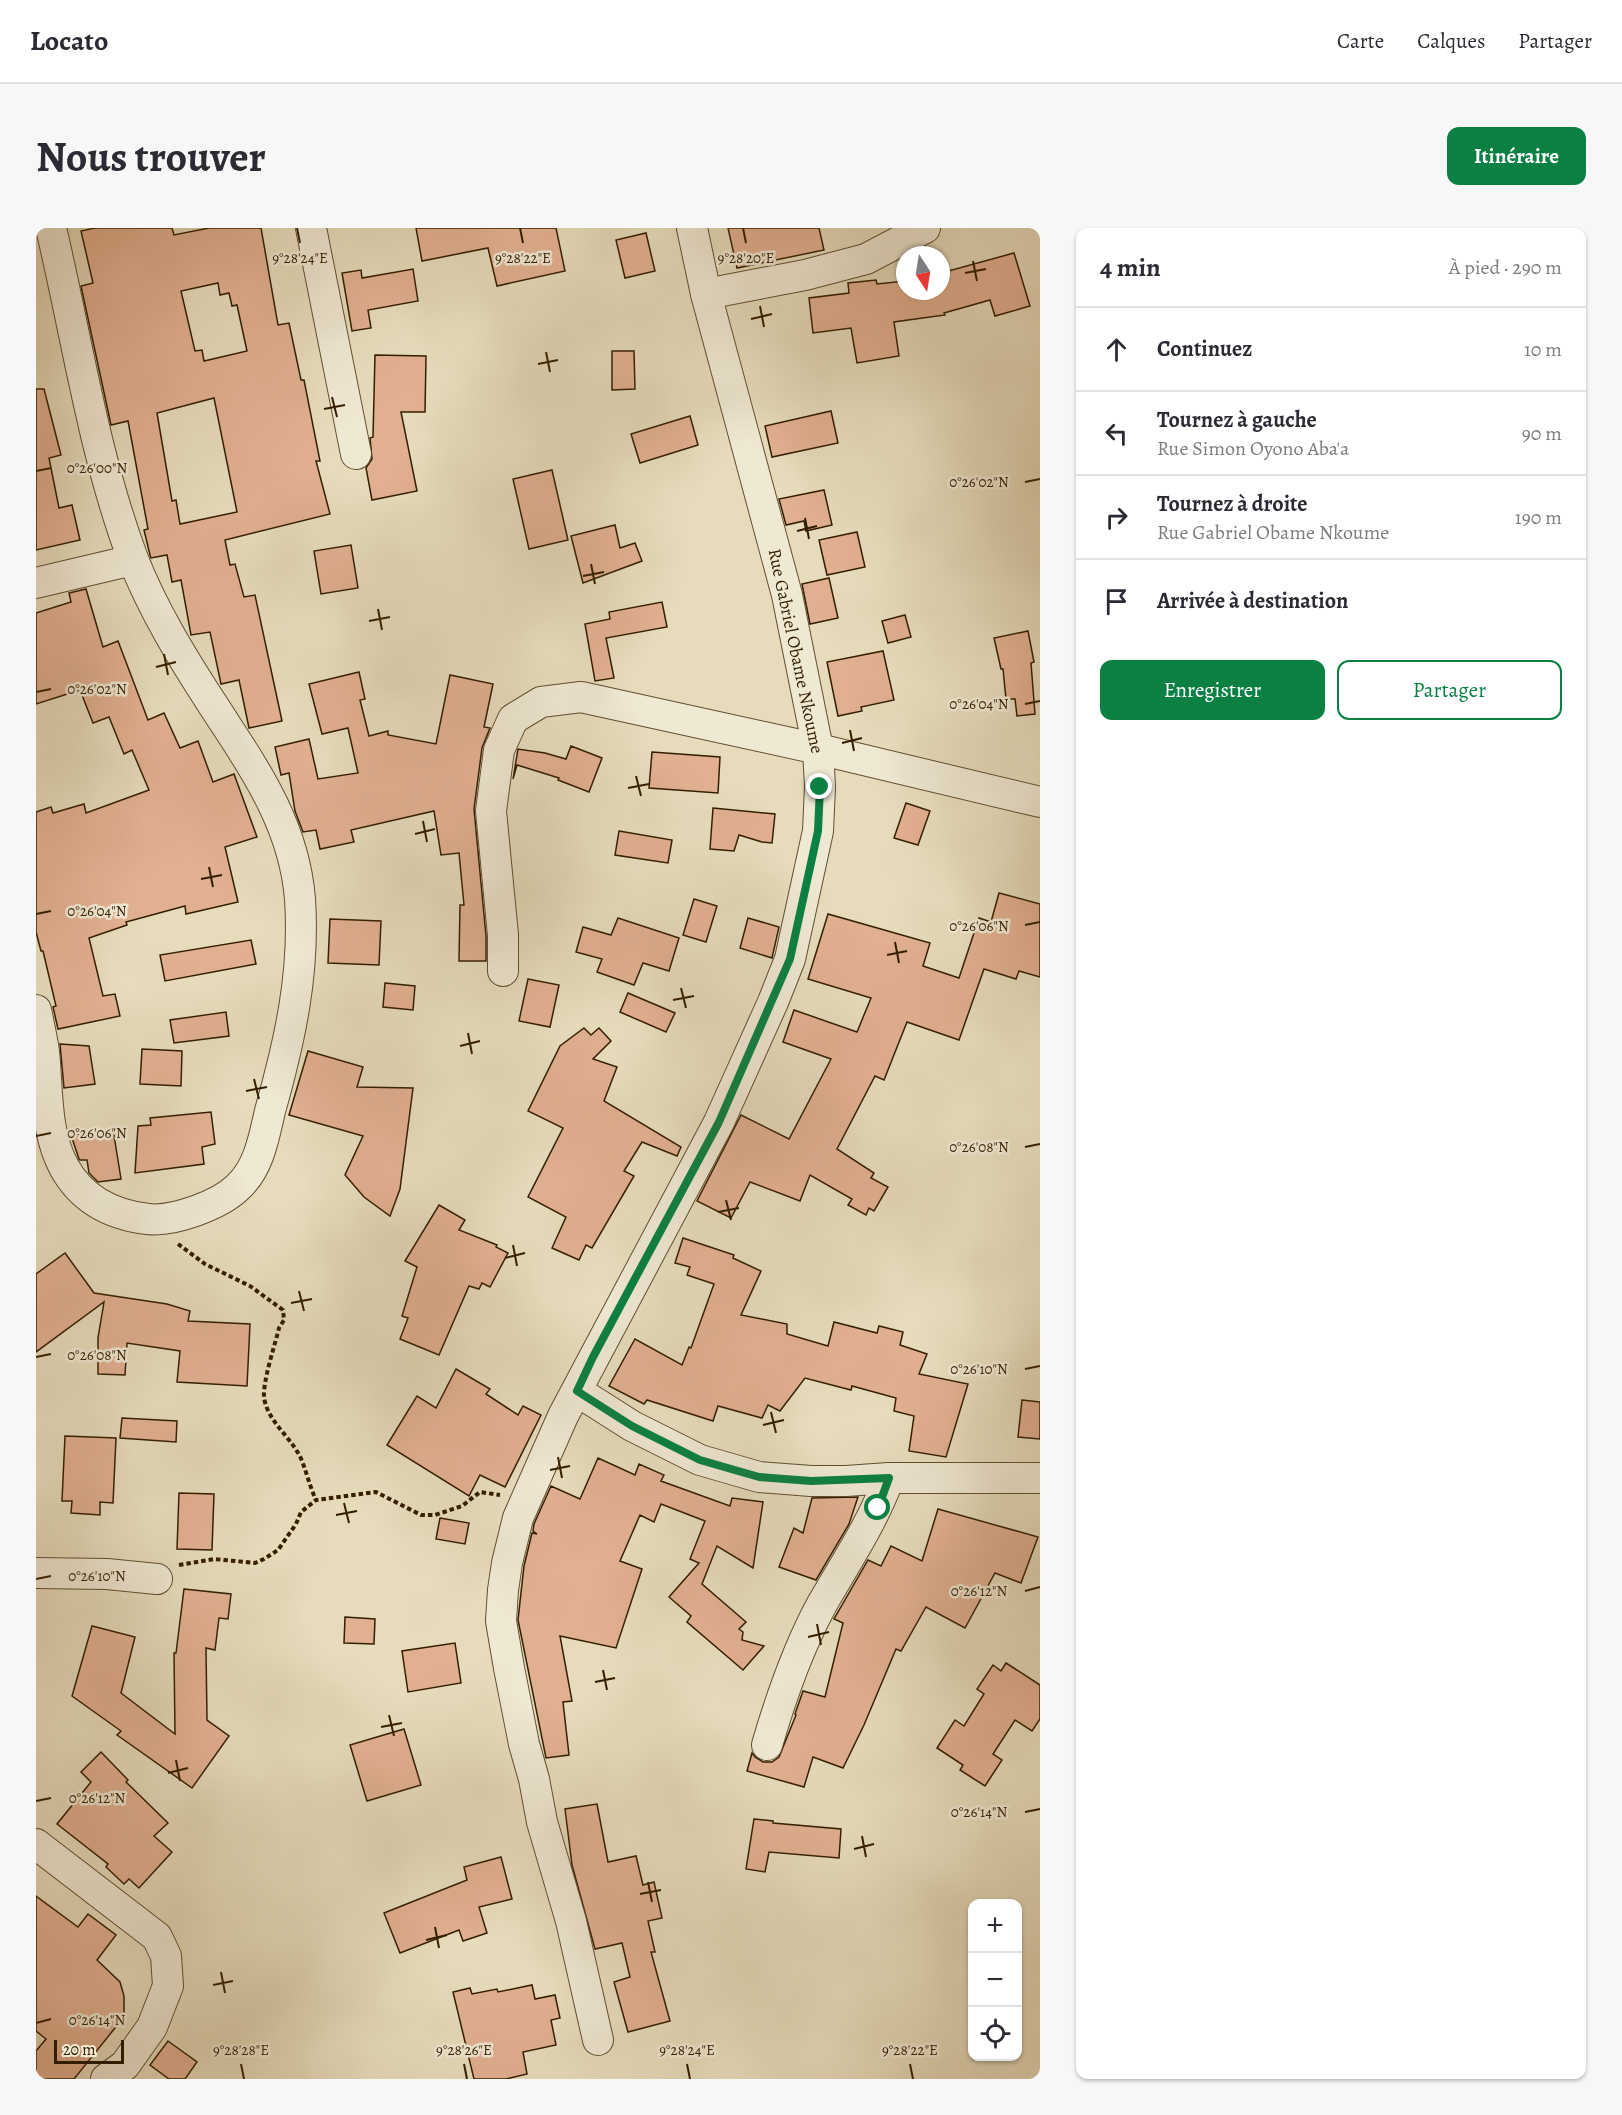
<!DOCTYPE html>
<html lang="fr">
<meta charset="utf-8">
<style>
:root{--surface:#fff;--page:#f7f7f7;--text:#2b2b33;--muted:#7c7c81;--line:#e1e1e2;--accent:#0b8043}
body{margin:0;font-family:Alegreya,serif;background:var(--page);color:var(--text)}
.controls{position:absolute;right:18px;bottom:18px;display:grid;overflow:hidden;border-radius:12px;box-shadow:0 2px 4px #0004}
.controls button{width:54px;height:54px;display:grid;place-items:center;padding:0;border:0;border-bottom:2px solid var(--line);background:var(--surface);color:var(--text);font:30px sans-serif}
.compass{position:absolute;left:860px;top:18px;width:54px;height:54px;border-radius:50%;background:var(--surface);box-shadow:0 2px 4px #0004;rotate:168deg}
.scale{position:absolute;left:18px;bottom:15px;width:70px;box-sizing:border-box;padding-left:6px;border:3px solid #341e00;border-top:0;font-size:16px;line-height:21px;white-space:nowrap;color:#341e00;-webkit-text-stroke:4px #efe8d3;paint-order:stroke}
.stop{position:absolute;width:18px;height:18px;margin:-14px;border:4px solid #0b8043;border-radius:50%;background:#fff}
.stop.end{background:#0b8043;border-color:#fff;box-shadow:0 2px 6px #0008}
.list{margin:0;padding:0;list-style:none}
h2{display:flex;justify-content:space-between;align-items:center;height:78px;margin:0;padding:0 24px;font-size:26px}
h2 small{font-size:20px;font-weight:400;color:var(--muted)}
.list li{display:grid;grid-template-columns:39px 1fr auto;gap:18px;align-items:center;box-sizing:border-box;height:84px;padding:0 24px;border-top:2px solid var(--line)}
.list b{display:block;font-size:22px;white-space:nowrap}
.list p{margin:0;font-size:20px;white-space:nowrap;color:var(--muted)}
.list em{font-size:20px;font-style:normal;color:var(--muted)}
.actions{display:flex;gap:12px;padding:18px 24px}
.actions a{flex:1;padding:14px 0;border:2px solid var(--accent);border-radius:12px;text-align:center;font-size:21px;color:var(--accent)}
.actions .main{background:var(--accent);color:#fff}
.icon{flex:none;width:33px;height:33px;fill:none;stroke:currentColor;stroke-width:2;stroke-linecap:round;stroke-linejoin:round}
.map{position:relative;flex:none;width:1004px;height:1851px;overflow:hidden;border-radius:12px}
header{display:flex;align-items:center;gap:36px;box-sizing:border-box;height:84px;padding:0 30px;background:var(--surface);border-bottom:2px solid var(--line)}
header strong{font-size:28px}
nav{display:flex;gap:33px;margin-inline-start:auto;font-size:21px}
.intro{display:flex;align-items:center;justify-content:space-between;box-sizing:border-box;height:144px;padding:0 36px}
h1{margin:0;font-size:42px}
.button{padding:15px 27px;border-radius:12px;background:var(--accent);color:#fff;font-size:21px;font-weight:700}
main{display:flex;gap:36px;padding:0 36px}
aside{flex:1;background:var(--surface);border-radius:12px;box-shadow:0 2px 4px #0004}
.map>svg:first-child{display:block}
</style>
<header>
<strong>Locato</strong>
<nav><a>Carte</a><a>Calques</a><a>Partager</a></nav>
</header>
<div class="intro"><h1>Nous trouver</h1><a class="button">Itinéraire</a></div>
<main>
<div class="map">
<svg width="1004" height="1851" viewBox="0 0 1004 1851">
<rect width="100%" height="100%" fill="#e6dcbc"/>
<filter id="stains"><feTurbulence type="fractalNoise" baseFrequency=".00333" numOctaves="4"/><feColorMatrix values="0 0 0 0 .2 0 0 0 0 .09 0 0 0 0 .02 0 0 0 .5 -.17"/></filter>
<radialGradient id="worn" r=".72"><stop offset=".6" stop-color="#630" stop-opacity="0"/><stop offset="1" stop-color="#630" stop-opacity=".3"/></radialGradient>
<g fill="#e1b091" stroke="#341e00" stroke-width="1.5" fill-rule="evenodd">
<path d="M 59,0 L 136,0 L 138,7 L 173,0 L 225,0 L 242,97 L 253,95 L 265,152 L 268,152 L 284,233 L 280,233 L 294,286 L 189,312 L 194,337 L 199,336 L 208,369 L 219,367 L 246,493 L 213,500 L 203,452 L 185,456 L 174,404 L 155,407 L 145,352 L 136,354 L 131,327 L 115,330 L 114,327 L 108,302 L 112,301 L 92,193 L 75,197 L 45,58 L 57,55 L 45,3 ZM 182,55 L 184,67 L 193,65 L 196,78 L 201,77 L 211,123 L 168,133 L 166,122 L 159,123 L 145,63 ZM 178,170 L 201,284 L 144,296 L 140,272 L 136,273 L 121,185 Z"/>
<polygon points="380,0 520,0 529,43 461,58 452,20 386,33"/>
<polygon points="692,0 783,0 788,22 701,40"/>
<polygon points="610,5 619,43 589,50 580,12"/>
<polygon points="978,25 994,78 959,88 954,72 908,85 909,87 858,94 863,128 821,135 815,100 777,105 773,70 813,65 812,55 840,52 841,56 869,53 869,63 905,63 905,45"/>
<polygon points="377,41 382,73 332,82 335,100 316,103 306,45 325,42 326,50"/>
<polygon points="576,123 598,123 599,161 576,162"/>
<polygon points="339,127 390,128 389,184 365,184 381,263 336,272 330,240 336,231 334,210 337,209"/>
<polygon points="0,161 8,161 25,227 13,230 23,280 36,277 44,312 0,322"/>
<polygon points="795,183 802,215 736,229 729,198"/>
<polygon points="654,188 662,217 604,235 595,206"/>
<polygon points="516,242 532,312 493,321 477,251"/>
<polygon points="788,262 796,297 770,303 768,293 750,297 743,271"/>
<polygon points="579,297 584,320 599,315 606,333 547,355 535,308"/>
<polygon points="821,304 829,339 791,347 783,312"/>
<polygon points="315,317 322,360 285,366 278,323"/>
<polygon points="793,350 802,390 774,396 766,356"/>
<polygon points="50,361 67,419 82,413 112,492 128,485 144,520 162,513 177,554 198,546 221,609 189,619 202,674 150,686 149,678 90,694 91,697 53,710 67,768 79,766 84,788 22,801 17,779 20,778 7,723 5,723 0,704 0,584 15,579 17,585 48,576 50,585 113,562 96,522 88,526 73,489 57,495 44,462 0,476 0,385 35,374 33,365"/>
<polygon points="626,374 631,399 570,410 578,450 559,453 549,396 574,391 573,384"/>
<polygon points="869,387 875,409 852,415 846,393"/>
<polygon points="992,403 998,434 995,435 999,486 981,488 979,471 970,471 967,441 965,441 958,410"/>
<polygon points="847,423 858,472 825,479 826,483 802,488 791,434"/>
<polygon points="323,444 329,471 324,472 333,508 352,503 352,507 400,516 414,447 457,456 448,499 454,500 446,520 438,581 450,708 450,733 423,733 424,677 428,677 423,625 405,627 398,583 315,602 318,614 284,621 280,602 267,604 259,583 253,545 245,547 239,519 273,511 282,551 322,545 312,500 286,506 273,456"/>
<polygon points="535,518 566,530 553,564 522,552 523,550 481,537 477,551 482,521 509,525 530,531"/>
<polygon points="616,524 684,529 682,565 613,560"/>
<polygon points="870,575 894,583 882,617 858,610"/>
<polygon points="677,580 739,586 736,615 726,614 703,607 698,623 674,621"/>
<polygon points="583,603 636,612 632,635 579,627"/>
<polygon points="963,665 1004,676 1004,749 983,743 980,751 948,741 923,812 871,794 848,852 839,848 801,921 838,945 835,950 852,959 838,983 833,980 830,987 812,977 816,971 774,947 764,973 714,954 695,990 661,973 705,887 753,911 795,831 747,814 758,782 821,804 835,770 772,751 792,686 894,715 887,738 923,750 943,690 955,694"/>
<polygon points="658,671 681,678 670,714 647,707"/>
<polygon points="582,690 643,710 633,743 607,735 598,757 561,744 566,731 540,724 547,699 575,707"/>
<polygon points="712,690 743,699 736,730 704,720"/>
<polygon points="294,691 345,693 343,737 292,735"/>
<polygon points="215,712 220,736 129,753 124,727"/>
<polygon points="492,751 523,757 514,799 483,793"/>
<polygon points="349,755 379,758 377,782 347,779"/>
<polygon points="592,765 639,785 630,804 584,784"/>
<polygon points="190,784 193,808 138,815 134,792"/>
<polygon points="548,800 555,807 563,800 575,813 557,831 581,839 568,873 645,919 641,928 606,914 588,943 598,948 556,1020 550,1017 543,1032 516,1020 530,989 492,969 527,900 492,883 524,818"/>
<polygon points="24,816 53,818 59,856 28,860"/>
<polygon points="106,821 146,823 145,858 104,856"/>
<polygon points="272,823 327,839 321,859 377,860 364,961 354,988 328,969 309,947 327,908 253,887"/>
<polygon points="175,884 179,916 166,919 168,936 99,945 102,898 115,897 114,890"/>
<polygon points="77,901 85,951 62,954 53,945 51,932 44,932 43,931 35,907"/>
<polygon points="403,977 429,992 423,1002 461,1017 460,1019 472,1025 454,1059 446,1055 443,1061 433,1058 403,1127 364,1111 372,1090 366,1088 381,1039 369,1033"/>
<polygon points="647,1010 698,1027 697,1030 725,1043 705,1087 751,1096 751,1106 792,1118 798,1094 841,1105 843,1098 867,1104 864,1117 891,1126 883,1146 932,1156 910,1229 873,1223 878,1188 858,1183 860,1170 816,1158 815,1162 769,1150 744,1183 732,1177 726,1190 682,1178 677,1193 611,1172 608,1176 573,1158 599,1111 646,1137 653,1119 655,1120 678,1056 651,1047 654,1039 639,1035"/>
<polygon points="29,1025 58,1065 131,1076 154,1083 152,1093 214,1096 211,1158 141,1154 144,1123 91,1115 89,1147 62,1146 62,1110 68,1074 0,1124 0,1046"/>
<polygon points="420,1141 454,1161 450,1166 482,1187 487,1178 505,1187 469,1259 444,1247 433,1268 351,1217 381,1168 400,1180"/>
<polygon points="986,1172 1004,1174 1004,1211 982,1209"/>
<polygon points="86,1190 141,1193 140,1214 84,1210"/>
<polygon points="29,1208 80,1210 77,1275 64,1274 64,1287 35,1285 36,1273 26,1273"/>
<polygon points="562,1230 599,1247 603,1236 628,1247 625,1253 694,1278 696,1270 727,1274 717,1340 681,1318 666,1356 710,1394 703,1401 707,1404 706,1412 728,1418 707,1442 651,1394 655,1388 633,1369 663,1335 654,1331 669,1293 625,1276 618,1294 604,1287 584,1333 606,1341 580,1420 524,1408 536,1473 527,1474 533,1527 510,1530 482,1392 488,1338 496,1305 501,1306 497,1303 498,1296 515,1258 544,1271"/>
<polygon points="143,1265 178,1266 176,1322 141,1321"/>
<polygon points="822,1269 813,1296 780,1352 743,1339 758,1300 767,1305 776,1270"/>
<polygon points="902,1281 1002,1309 985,1355 959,1345 929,1400 890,1379 865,1423 860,1421 828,1497 807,1540 777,1529 768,1559 711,1543 716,1525 719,1529 727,1534 736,1534 743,1529 760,1487 759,1486 767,1463 789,1469 807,1395 798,1391 832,1332 845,1338 855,1318 886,1333"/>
<polygon points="404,1290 433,1295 429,1316 400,1311"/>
<polygon points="148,1361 195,1366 192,1391 183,1390 179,1422 170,1420 171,1492 193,1508 156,1560 81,1507 85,1503 36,1468 56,1398 99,1409 85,1465 139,1506 138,1425 140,1425"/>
<polygon points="309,1389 339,1391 338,1416 308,1415"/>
<polygon points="419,1415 425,1455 372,1464 366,1423"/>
<polygon points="970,1435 1004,1457 1004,1491 996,1503 979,1492 957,1526 966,1532 949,1558 924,1542 927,1537 901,1520 919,1492 928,1498 948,1466 941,1461 957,1437 965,1443"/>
<polygon points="368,1501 385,1557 331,1573 314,1517"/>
<polygon points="65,1524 92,1552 90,1554 132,1595 118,1608 136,1624 103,1660 93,1651 88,1656 70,1639 72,1636 21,1596 55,1554 45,1544"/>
<polygon points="561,1576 572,1634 600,1628 607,1657 618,1654 626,1690 612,1693 619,1724 615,1724 634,1793 592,1804 578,1754 594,1749 586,1715 559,1721 536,1637 529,1581"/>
<polygon points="718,1591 737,1593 737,1595 805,1601 803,1630 733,1624 729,1644 710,1641"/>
<polygon points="465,1629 476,1671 443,1679 451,1705 427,1713 423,1702 364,1725 348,1685 431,1652 428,1639"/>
<polygon points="0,1668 42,1699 52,1686 80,1707 61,1732 84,1754 88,1768 88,1786 79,1800 38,1851 0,1851 0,1823 10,1811 0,1803"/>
<polygon points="496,1757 499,1771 519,1767 524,1790 515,1792 520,1817 487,1824 491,1846 470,1851 438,1851 417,1764 434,1760 436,1766 461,1761 462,1764"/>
<polygon points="132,1813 161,1834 149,1851 133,1851 114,1837"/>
</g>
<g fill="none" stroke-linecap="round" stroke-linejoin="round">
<g stroke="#604e2f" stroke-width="32">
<g id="minor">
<polyline points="275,0 320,226"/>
<polyline points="670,66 769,47 830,31 889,0"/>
<polyline points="0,355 97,332"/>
<polyline points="467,743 467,707 455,583 463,522 477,491 505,474 545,469 782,521 1004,574"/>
<path d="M 0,782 C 3,796 6,810 8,823 C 12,862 9,904 28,939 C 46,972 76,987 112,991 C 137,994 184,977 202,959 C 223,940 228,909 234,883 C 254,812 269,745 264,671 C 258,595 217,539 177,477 C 147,431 117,382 97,331 C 57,224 41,110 15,0"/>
<polyline points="541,1163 596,1198 664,1232 723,1249 775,1253 810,1253 853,1250 1004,1250"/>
<polyline points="0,1345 71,1346 121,1351"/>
<path d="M 731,1517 C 745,1469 762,1420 786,1376 C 810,1334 836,1296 853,1250"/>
<polyline points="0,1616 121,1709 130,1728 132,1758 116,1799 89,1837 70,1851"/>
<polyline points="562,1812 535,1693 506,1594 498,1551 488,1516 473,1440 465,1393 467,1362 471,1335 482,1290 527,1188 683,894 737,774 754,731 782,603 784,559 782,521 751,367 670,66 656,0"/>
</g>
</g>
<g stroke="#341e00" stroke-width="4" stroke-dasharray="4.5 3" stroke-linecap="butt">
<path d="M 142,1016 L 169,1036 L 214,1058 L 247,1082 L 248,1092 L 243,1100 C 239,1117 227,1152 228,1169 C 231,1194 257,1210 266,1233 C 271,1246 274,1259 280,1272"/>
<polyline points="143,1337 178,1331 219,1335 228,1331 242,1322 260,1296 265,1284 280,1272 340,1264 385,1287 399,1287 426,1278 444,1264 464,1267"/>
</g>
<use href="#minor" stroke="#efe8d3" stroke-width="30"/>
</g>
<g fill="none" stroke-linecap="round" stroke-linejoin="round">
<polyline stroke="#0b8043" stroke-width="8" points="784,559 782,603 754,731 683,894 557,1129 541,1163 596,1198 664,1232 723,1249 775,1253 853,1250 842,1280"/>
</g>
<path fill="none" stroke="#341e00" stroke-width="2" d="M 261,0 L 264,15M 484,0 L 487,15M 707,0 L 710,15M 937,33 L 941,53M 929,45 L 950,41M 724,78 L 728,99M 715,91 L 736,86M 510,124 L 514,144M 502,136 L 522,132M 296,169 L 301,189M 288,181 L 309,177M 0,243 L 15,240M 989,254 L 1004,251M 769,290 L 773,311M 761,303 L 781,298M 555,336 L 559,356M 547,348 L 568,344M 342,381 L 346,402M 333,393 L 354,389M 128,426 L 132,447M 120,439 L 140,434M 0,464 L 15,461M 989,476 L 1004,473M 814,502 L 818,523M 806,515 L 826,510M 600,548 L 605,568M 592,560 L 613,556M 387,593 L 391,614M 379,606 L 399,601M 173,639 L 177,659M 165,651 L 186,647M 0,686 L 15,683M 989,697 L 1004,694M 859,714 L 863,735M 851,727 L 871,723M 645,760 L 650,780M 637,772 L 658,768M 432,805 L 436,826M 424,818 L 444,813M 218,851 L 223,871M 210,863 L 231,859M 0,908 L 15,905M 989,919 L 1004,916M 690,972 L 695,992M 682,984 L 703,980M 477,1017 L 481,1038M 469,1030 L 489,1025M 263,1063 L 268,1083M 255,1075 L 276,1071M 0,1129 L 15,1126M 989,1141 L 1004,1138M 735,1184 L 740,1205M 727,1197 L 748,1192M 522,1229 L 526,1250M 514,1242 L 534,1238M 308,1275 L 313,1295M 300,1287 L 321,1283M 0,1351 L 15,1348M 989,1363 L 1004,1359M 781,1396 L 785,1417M 772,1409 L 793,1404M 567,1442 L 571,1462M 559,1454 L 579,1450M 353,1487 L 358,1508M 345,1499 L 366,1495M 140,1532 L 144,1553M 132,1545 L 152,1540M 0,1573 L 15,1570M 989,1584 L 1004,1581M 826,1608 L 830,1629M 818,1621 L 838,1616M 612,1654 L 616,1674M 604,1666 L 625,1662M 399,1699 L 403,1720M 390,1712 L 411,1707M 185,1744 L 189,1765M 177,1757 L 197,1753M 0,1795 L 15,1791M 205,1836 L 208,1851M 428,1836 L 431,1851M 651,1836 L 654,1851M 874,1836 L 877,1851"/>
<g text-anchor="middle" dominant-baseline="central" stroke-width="5" stroke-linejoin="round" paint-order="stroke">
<g font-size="18" fill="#341e00" stroke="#efe8d3">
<text transform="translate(760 423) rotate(78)">Rue Gabriel Obame Nkoume</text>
</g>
</g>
<g font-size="15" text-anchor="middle" fill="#341e00" stroke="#efe8d3" stroke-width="5" stroke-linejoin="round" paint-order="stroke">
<text x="264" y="35">9°28'24"E</text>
<text x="487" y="35">9°28'22"E</text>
<text x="710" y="35">9°28'20"E</text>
<text x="61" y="245">0°26'00"N</text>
<text x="943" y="259">0°26'02"N</text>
<text x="61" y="466">0°26'02"N</text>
<text x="943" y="481">0°26'04"N</text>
<text x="61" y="688">0°26'04"N</text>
<text x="943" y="703">0°26'06"N</text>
<text x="61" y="910">0°26'06"N</text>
<text x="943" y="924">0°26'08"N</text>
<text x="61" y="1132">0°26'08"N</text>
<text x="943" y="1146">0°26'10"N</text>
<text x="61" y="1353">0°26'10"N</text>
<text x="943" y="1368">0°26'12"N</text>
<text x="61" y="1575">0°26'12"N</text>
<text x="943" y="1589">0°26'14"N</text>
<text x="61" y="1797">0°26'14"N</text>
<text x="205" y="1827">9°28'28"E</text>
<text x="428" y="1827">9°28'26"E</text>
<text x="651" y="1827">9°28'24"E</text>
<text x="874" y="1827">9°28'22"E</text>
</g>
<rect width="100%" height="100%" filter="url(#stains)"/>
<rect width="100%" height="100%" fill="url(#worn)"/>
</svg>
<div class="controls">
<button>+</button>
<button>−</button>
<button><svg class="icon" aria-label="locate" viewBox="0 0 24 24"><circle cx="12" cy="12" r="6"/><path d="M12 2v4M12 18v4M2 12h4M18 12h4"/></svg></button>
</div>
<svg class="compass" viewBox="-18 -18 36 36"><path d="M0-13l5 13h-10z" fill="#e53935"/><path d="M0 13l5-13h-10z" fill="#7c7c81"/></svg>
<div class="scale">20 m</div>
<div class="stop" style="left:842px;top:1280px"></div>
<div class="stop end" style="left:784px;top:559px"></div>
</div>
<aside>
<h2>4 min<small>À pied · 290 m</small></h2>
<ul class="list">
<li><svg class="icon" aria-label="ahead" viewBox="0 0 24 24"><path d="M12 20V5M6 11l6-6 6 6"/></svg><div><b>Continuez</b></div><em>10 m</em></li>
<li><svg class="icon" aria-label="left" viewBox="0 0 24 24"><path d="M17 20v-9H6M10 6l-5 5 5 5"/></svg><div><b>Tournez à gauche</b><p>Rue Simon Oyono Aba'a</p></div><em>90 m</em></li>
<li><svg class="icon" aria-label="right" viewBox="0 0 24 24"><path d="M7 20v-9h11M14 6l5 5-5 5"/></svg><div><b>Tournez à droite</b><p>Rue Gabriel Obame Nkoume</p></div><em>190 m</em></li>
<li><svg class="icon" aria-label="arrive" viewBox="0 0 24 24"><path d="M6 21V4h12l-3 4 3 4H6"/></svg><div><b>Arrivée à destination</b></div></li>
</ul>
<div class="actions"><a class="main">Enregistrer</a><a>Partager</a></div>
</aside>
</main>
